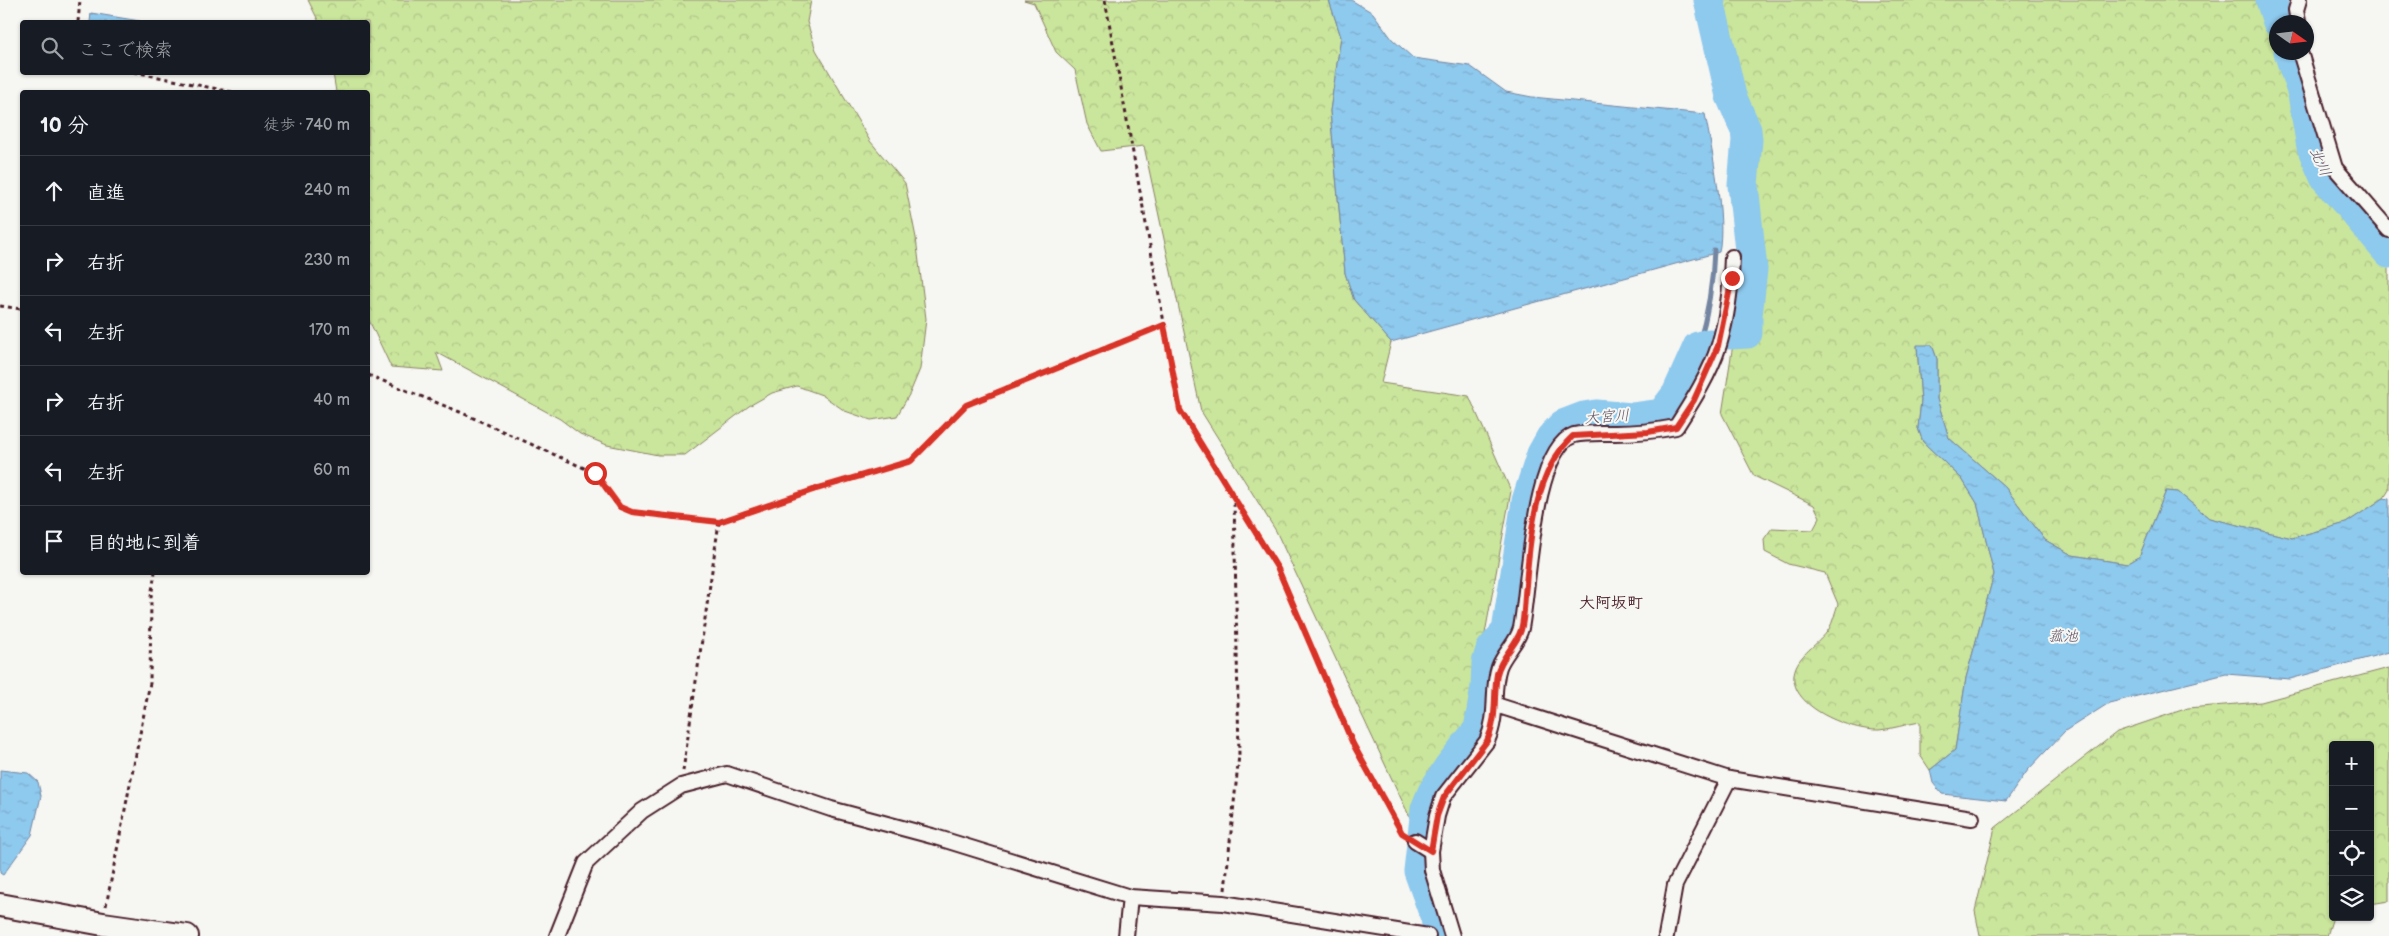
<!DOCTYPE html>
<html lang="ja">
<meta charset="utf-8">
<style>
:root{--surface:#171b24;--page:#20242c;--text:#f1f3f6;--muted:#9ea1a6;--line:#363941}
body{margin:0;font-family:"Balsamiq Sans","Klee One",sans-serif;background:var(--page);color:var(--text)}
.controls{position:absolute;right:15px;bottom:15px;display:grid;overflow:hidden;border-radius:5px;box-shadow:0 1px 4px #0004}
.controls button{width:45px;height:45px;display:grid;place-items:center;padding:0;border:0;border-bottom:1px solid var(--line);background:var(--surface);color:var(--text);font:25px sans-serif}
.compass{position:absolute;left:2269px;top:15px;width:45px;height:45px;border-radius:50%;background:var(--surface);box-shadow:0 1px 4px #0004;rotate:104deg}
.stop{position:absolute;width:15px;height:15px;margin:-11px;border:4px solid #d93025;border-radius:50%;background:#fff}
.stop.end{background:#d93025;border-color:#fff;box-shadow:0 1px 5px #0008}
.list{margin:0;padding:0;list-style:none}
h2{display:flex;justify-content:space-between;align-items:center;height:65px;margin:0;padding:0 20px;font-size:21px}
h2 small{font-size:16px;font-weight:400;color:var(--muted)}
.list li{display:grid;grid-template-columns:32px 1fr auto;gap:15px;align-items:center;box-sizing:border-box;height:70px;padding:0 20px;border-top:1px solid var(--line)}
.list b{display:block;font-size:19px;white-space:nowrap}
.list em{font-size:16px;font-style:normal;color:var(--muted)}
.icon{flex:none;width:28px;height:28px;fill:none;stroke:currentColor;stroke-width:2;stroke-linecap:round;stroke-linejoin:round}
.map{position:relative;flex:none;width:2389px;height:936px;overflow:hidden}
.search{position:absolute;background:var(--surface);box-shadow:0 1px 4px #0004;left:20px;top:20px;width:350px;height:55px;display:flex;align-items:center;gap:12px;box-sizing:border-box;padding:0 18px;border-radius:5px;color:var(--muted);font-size:19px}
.panel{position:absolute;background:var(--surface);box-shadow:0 1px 4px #0004;left:20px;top:90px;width:350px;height:485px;border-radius:5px}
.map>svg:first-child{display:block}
</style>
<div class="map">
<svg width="2389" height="936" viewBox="0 0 2389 936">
<defs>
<pattern id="forest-crowns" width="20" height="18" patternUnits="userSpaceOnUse" patternTransform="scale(1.25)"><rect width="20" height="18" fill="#cae59c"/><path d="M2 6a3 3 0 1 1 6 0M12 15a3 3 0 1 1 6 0" fill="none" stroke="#afc487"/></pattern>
<pattern id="water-ripples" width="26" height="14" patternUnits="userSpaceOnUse" patternTransform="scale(1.25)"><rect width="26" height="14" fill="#8ec9ee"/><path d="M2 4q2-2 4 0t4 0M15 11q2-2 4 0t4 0" fill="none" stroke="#7caccc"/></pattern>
</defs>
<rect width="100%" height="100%" fill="#f6f6f2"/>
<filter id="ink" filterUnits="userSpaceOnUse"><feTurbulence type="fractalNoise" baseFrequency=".02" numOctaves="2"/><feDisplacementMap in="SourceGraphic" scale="10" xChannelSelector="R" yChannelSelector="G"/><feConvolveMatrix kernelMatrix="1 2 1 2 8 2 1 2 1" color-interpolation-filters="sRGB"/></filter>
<g filter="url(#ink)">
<g fill="url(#forest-crowns)" stroke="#8a8264">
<polygon points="308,0 811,0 807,22 816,50 870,141 905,183 916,238 926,319 920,369 910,393 897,416 871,420 845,411 822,395 797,386 772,393 749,406 685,455 658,455 607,445 580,434 560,419 436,352 443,371 391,367 368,318 368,92 336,92 333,73 368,72 368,22 319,22"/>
<polygon points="1024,0 1329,0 1341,37 1330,111 1345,273 1354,300 1391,342 1381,383 1469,396 1511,491 1467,732 1412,822 1276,531 1201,411 1144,146 1101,151 1087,124 1075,70 1056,52 1034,3"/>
<path d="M 1717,0 L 2260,0 L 2276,42 L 2276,52 L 2281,53 L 2294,85 L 2305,165 L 2389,265 L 2389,490 L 2384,498 L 2346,523 L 2292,538 L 2209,518 L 2178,492 L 2166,491 L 2139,557 L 2127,564 L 2072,555 L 2045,540 L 2005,487 L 1949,438 L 1937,399 L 1937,359 L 1932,345 L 1917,346 L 1921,401 L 1918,428 L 1923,442 L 1962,479 L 1977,503 L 1994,574 L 1966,678 L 1955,750 L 1930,770 L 1920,755 L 1920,722 C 1907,724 1892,729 1879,730 C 1852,731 1790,708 1794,674 C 1797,654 1819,645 1829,629 C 1833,622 1835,612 1838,604 L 1825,573 L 1788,564 L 1765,552 L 1764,539 L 1772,528 L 1813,530 L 1820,517 L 1814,505 L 1754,476 L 1722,414 L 1745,268 L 1752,205 L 1751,134 L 1738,63 Z"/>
<polygon points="2389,668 2389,901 2370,904 2370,745 2333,745 2333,917 2327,936 1980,936 1975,911 1995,828 2117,732 2188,708 2261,702"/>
</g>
<g fill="url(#water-ripples)" stroke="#7385a0">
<path d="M 1329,0 L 1351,0 L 1373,13 L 1392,39 L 1413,58 L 1470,66 L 1506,92 L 1532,97 L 1705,114 C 1712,151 1726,217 1719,252 L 1391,342 L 1354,300 L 1345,273 L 1330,111 L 1341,37 Z"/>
<polygon points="91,13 140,21 139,22 90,22"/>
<polygon points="1917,345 1932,345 1937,359 1937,399 1949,438 2005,487 2045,540 2072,555 2127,564 2139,557 2166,491 2178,492 2209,518 2292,538 2346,523 2384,498 2389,499 2389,652 2290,679 2226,674 2109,703 2065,731 2028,770 2006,801 1942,794 1933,783 1930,770 1955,750 1966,678 1994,574 1977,503 1962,479 1923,442 1918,428 1921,401"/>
<polygon points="0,770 28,773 38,782 41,796 32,835 3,875 0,873"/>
</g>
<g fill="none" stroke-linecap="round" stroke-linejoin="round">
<path stroke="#7385a0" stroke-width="5" d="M 1698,347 C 1708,314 1713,285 1714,250"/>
<g stroke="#8ec9ee" stroke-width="31">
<polyline points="1709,0 1731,96 1746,130 1747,140 1743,185 1752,269 1747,316 1747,333 1729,334"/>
<polyline points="2271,0 2278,22"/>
<polyline points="2289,52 2303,94 2312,147 2325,177 2389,253"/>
<polyline points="1439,936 1436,918 1419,871 1426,809 1433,792 1449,767 1479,729 1486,687 1487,663 1491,650 1507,631 1527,501 1542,454 1551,438 1563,425 1584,417 1596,415 1632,418 1662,414 1677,394 1698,347 1709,344"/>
</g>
<g stroke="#4a1f2b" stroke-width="18">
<g id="street">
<polyline points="2298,22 2296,10 2299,0"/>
<polyline points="2300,52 2335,168 2389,230"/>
<polyline points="1496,705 1729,779 1972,818"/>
<polyline points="1415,841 1431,851"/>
<polyline points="557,936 586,863 642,811 681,786 727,774 831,809 932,836 1130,897 1223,903 1428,936"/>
<polyline points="1126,936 1130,897"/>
<path d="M 1452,936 L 1432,870 L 1431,851 L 1437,816 L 1443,797 L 1487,741 C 1499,714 1491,691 1499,667 C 1504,653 1518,642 1521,628 C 1529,590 1532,449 1574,435 C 1586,432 1603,433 1615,433 C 1636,433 1655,431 1676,427 C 1692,402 1710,374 1719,345 C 1727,318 1731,286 1732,257"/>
<polyline points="1666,936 1675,885 1729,779"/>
</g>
</g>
<g stroke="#4a1f2b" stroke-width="26">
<polyline id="primary" points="0,905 103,924 187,936"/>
</g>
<g stroke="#4a1f2b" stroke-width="3" stroke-dasharray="4 4" stroke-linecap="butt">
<polyline points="1105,0 1180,410 1278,569 1353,744 1403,834"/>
<polyline points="78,22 80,0"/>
<polyline points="134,72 232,92"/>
<polyline points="0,306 22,309"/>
<polyline points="368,375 460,412 595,473 619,507 632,512 719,522 816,489 911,461 966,405 1163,325"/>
<polyline points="683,771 719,522"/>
<polyline points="1225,890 1239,755 1234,499"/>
<polyline points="106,906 150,683 151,597 155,572"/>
</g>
<use href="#street" stroke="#f6f6f2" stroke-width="14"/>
<use href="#primary" stroke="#f6f6f2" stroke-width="22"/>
</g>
</g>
<g fill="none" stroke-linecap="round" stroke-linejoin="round" filter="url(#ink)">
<path stroke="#d93025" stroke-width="6" d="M 595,473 L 620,507 L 632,512 L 719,522 L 816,489 L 911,461 L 966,405 L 1164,325 L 1180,410 L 1278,569 L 1353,744 L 1402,833 L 1431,851 L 1437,816 L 1444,797 L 1487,741 C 1498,717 1493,697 1497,674 C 1501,656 1516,646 1521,630 C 1525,616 1524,599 1526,585 C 1530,535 1535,471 1573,436 L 1648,432 L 1676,427 L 1694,400 L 1718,346 L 1732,278"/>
</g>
<g text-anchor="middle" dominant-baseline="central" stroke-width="4" stroke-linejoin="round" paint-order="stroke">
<g font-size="15" font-style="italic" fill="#5e5266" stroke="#f6f6f2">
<text transform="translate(2320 162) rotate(66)">北川</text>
<text transform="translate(1607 417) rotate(-4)">大宮川</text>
<text x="2063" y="636">菰池</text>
</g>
<g font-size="16" font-weight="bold" fill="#4a1f2b" stroke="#f6f6f2">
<text x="1611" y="603">大阿坂町</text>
</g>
</g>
</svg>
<div class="controls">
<button>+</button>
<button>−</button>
<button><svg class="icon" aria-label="locate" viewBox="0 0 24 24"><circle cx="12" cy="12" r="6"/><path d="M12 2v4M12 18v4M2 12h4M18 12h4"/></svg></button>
<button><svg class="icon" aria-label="layers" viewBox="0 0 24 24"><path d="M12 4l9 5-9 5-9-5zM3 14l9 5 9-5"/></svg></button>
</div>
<svg class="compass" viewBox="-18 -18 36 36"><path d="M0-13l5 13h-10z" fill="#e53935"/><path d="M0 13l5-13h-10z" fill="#9ea1a6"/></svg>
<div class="stop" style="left:595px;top:473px"></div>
<div class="stop end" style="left:1732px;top:278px"></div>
<div class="search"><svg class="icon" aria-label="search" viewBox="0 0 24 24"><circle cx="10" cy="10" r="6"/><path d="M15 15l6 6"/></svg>ここで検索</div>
<section class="panel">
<h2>10 分<small>徒歩 · 740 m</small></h2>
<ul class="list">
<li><svg class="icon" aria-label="ahead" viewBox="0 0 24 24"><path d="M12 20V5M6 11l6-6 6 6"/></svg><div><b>直進</b></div><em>240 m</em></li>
<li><svg class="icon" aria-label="right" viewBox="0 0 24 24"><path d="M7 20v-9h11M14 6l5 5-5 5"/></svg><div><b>右折</b></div><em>230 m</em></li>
<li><svg class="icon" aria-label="left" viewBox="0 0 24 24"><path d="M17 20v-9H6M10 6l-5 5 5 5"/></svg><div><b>左折</b></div><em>170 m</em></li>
<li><svg class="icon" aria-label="right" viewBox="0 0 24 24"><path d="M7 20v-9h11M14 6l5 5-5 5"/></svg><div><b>右折</b></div><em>40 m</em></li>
<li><svg class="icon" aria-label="left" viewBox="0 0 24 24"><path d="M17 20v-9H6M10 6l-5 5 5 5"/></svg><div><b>左折</b></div><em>60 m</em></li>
<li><svg class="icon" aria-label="arrive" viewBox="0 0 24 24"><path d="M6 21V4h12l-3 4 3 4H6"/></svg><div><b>目的地に到着</b></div></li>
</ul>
</section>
</div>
